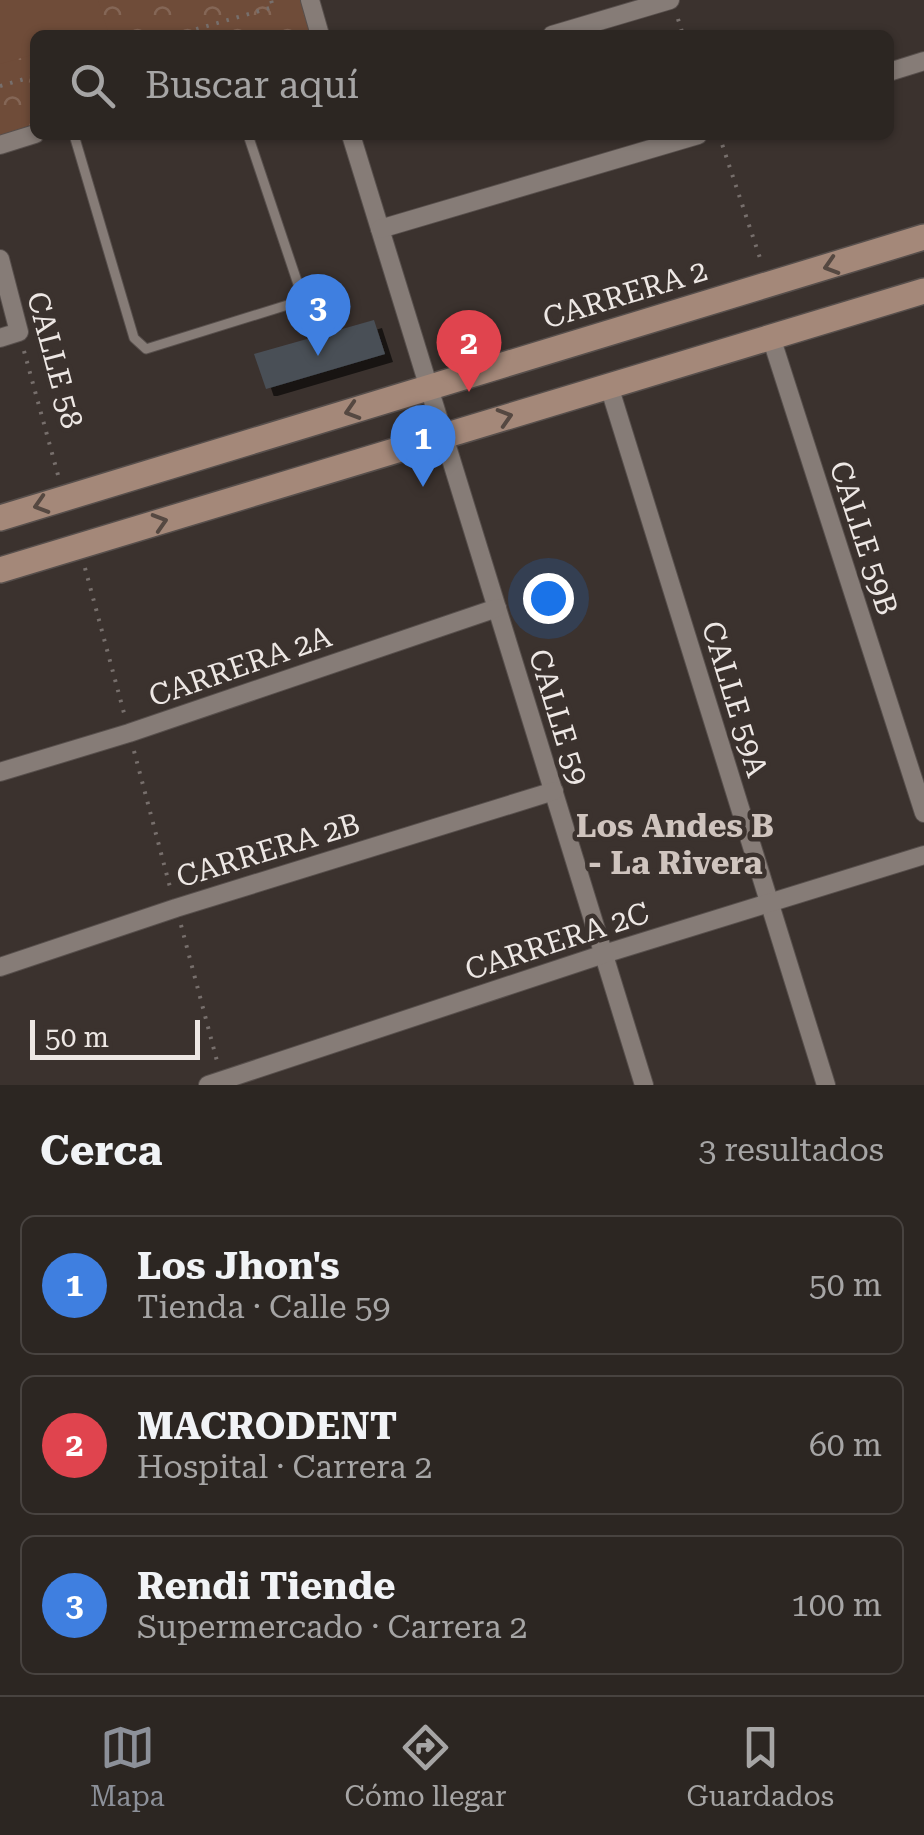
<!DOCTYPE html>
<html lang="es">
<meta charset="utf-8">
<style>
:root{--surface:#2c2622;--page:#38322f;--text:#f1f3f6;--muted:#a6a5a5;--line:#484340;--accent:#8c9099}
body{margin:0;font-family:"Roboto Serif",serif;background:var(--page);color:var(--text)}
.scale{position:absolute;left:30px;bottom:25px;width:170px;box-sizing:border-box;padding-left:10px;border:5px solid #ede7e4;border-top:0;font-size:28px;line-height:35px;white-space:nowrap;color:#ede7e4;-webkit-text-stroke:8px #3b322e;paint-order:stroke}
.you{position:absolute;left:548px;top:598px;width:35px;height:35px;margin:-25px;border:8px solid #fff;border-radius:50%;background:#1a73e8;box-shadow:0 0 0 15px #1a73e833}
.badge{display:grid;place-items:center;width:65px;height:65px;border-radius:50%;background:var(--accent);color:#fff;font-size:32px;font-weight:700}
.pin{position:absolute;translate:-50% -82px;filter:drop-shadow(0 2px 5px #0008)}
.pin::after{content:'';position:absolute;top:52px;width:35px;height:30px;background:inherit;clip-path:polygon(0 0,100% 0,50% 100%)}
.list{margin:0;padding:0;list-style:none}
h2{display:flex;justify-content:space-between;align-items:center;height:130px;margin:0;padding:0 40px;font-size:42px}
h2 small{font-size:32px;font-weight:400;color:var(--muted)}
.list li{display:grid;grid-template-columns:65px 1fr auto;gap:30px;align-items:center;box-sizing:border-box;height:140px;margin:0 20px 20px;padding:0 20px;border:2px solid var(--line);border-radius:15px}
.list b{display:block;font-size:38px;white-space:nowrap}
.list p{margin:0;font-size:32px;white-space:nowrap;color:var(--muted)}
.list em{font-size:32px;font-style:normal;color:var(--muted)}
.icon{flex:none;width:55px;height:55px;fill:none;stroke:currentColor;stroke-width:2;stroke-linecap:round;stroke-linejoin:round}
.map{position:relative;flex:none;width:924px;height:1085px;overflow:hidden}
.search{position:absolute;background:var(--surface);box-shadow:0 2px 8px #0004;left:30px;right:30px;top:30px;height:110px;display:flex;align-items:center;gap:25px;box-sizing:border-box;padding:0 35px;border-radius:15px;color:var(--muted);font-size:38px}
.sheet{height:610px;background:var(--surface)}
nav{display:flex;justify-content:space-around;align-items:center;box-sizing:border-box;height:140px;border-top:2px solid var(--line);background:var(--surface);font-size:28px;color:var(--muted)}
nav a{display:grid;justify-items:center;gap:5px}
nav .on{color:var(--accent)}
.map>svg:first-child{display:block}
</style>
<div class="map">
<svg width="924" height="1085" viewBox="0 0 924 1085">
<defs>
<pattern id="forest-crowns" width="20" height="18" patternUnits="userSpaceOnUse" patternTransform="scale(2.5)"><rect width="20" height="18" fill="#6f4c39"/><path d="M2 6a3 3 0 1 1 6 0M12 15a3 3 0 1 1 6 0" fill="none" stroke="#846656"/></pattern>
<filter id="shadow"><feDropShadow dx="8" dy="8" stdDeviation="0" flood-color="#0009"/></filter>
</defs>
<rect width="100%" height="100%" fill="#3b322e"/>
<polygon fill="url(#forest-crowns)" points="0,0 310,0 320,35 35,35 35,134 0,145"/>
<polygon fill="#6f4c39" points="0,0 98,0 108,32 98,35 35,35 35,54 0,64"/>
<polygon fill="#494f57" filter="url(#shadow)" points="374,320 385,354 266,389 254,354"/>
<g fill="none" stroke-linecap="round" stroke-linejoin="round">
<g stroke="#574f4c" stroke-width="11">
<polyline id="lane" points="74,135 134,338 146,349 294,303 299,296 299,287 248,135"/>
</g>
<g stroke="#574f4c" stroke-width="20">
<g id="street">
<polyline points="310,0 320,35"/>
<polyline points="552,35 670,0"/>
<polyline points="889,72 924,61"/>
<polyline points="351,135 644,1085"/>
<polyline points="0,145 35,134"/>
<polyline points="380,229 698,135"/>
<polyline points="0,259 19,332 0,338"/>
<polyline points="771,337 924,813"/>
<polyline points="609,386 826,1085"/>
<polyline points="0,772 129,733 497,608"/>
<polyline points="0,967 176,908 554,791"/>
<polyline points="208,1085 604,954 924,855"/>
</g>
</g>
<g stroke="#574f4c" stroke-width="28">
<g id="secondary">
<polyline points="0,518 924,237"/>
<polyline points="0,570 924,291"/>
</g>
</g>
<g stroke="#776f6c" stroke-width="4" stroke-dasharray="2.5 8" stroke-linecap="butt">
<polyline points="678,19 683,35"/>
<polyline points="176,35 273,7 271,0"/>
<polyline points="0,86 35,76"/>
<polyline points="719,135 761,261"/>
<polyline points="24,351 58,475"/>
<polyline points="85,568 124,713"/>
<polyline points="134,751 170,887"/>
<polyline points="181,925 217,1061"/>
</g>
<use href="#lane" stroke="#867c77" stroke-width="9"/>
<use href="#street" stroke="#867c77" stroke-width="18"/>
<use href="#secondary" stroke="#a48879" stroke-width="25"/>
</g>
<defs><path id="oneway-chevron" d="M-2-3.5L2.5 0L-2 3.5" fill="none" stroke-width="1.6" stroke-linecap="round" stroke-linejoin="round" transform="scale(2.5)"/></defs>
<g stroke="#554841">
<use href="#oneway-chevron" transform="translate(831 266) rotate(163)"/>
<use href="#oneway-chevron" transform="translate(352 411) rotate(163)"/>
<use href="#oneway-chevron" transform="translate(505 417) rotate(-17)"/>
<use href="#oneway-chevron" transform="translate(41 505) rotate(163)"/>
<use href="#oneway-chevron" transform="translate(160 522) rotate(-17)"/>
</g>
<g text-anchor="middle" dominant-baseline="central" stroke-width="9" stroke-linejoin="round" paint-order="stroke">
<g font-size="30" fill="#ede7e4" stroke="#3b322e">
<text transform="translate(625 294) rotate(-17)">CARRERA 2</text>
<text transform="translate(55 360) rotate(75)">CALLE 58</text>
<text transform="translate(864 538) rotate(72)">CALLE 59B</text>
<text transform="translate(240 666) rotate(-19)">CARRERA 2A</text>
<text transform="translate(735 699) rotate(73)">CALLE 59A</text>
<text transform="translate(559 717) rotate(73)">CALLE 59</text>
<text transform="translate(268 850) rotate(-17)">CARRERA 2B</text>
<text transform="translate(557 941) rotate(-18)">CARRERA 2C</text>
</g>
<g font-size="32" font-weight="bold" fill="#cfc4be" stroke="#3b322e">
<text x="675" y="826">Los Andes B<tspan x="675" dy="37">- La Rivera</tspan></text>
</g>
</g>
</svg>
<div class="scale">50 m</div>
<div class="you"></div>
<div class="pin badge" style="left:423px;top:487px;background:#3f7fe0">1</div>
<div class="pin badge" style="left:469px;top:392px;background:#e0444e">2</div>
<div class="pin badge" style="left:318px;top:356px;background:#3f7fe0">3</div>
<div class="search"><svg class="icon" aria-label="search" viewBox="0 0 24 24"><circle cx="10" cy="10" r="6"/><path d="M15 15l6 6"/></svg>Buscar aquí</div>
</div>
<section class="sheet">
<h2>Cerca<small>3 resultados</small></h2>
<ul class="list">
<li><span class="badge" style="background:#3f7fe0">1</span><div><b>Los Jhon's</b><p>Tienda · Calle 59</p></div><em>50 m</em></li>
<li><span class="badge" style="background:#e0444e">2</span><div><b>MACRODENT</b><p>Hospital · Carrera 2</p></div><em>60 m</em></li>
<li><span class="badge" style="background:#3f7fe0">3</span><div><b>Rendi Tiende</b><p>Supermercado · Carrera 2</p></div><em>100 m</em></li>
</ul>
</section>
<nav>
<a class="on"><svg class="icon" aria-label="map" viewBox="0 0 24 24"><path d="M3 6l6-2 6 2 6-2v14l-6 2-6-2-6 2zM9 4v14M15 6v14"/></svg>Mapa</a>
<a><svg class="icon" aria-label="directions" viewBox="0 0 24 24"><path d="M12 3l9 9-9 9-9-9zM9 14v-3h6M13 9l2 2-2 2"/></svg>Cómo llegar</a>
<a><svg class="icon" aria-label="saved" viewBox="0 0 24 24"><path d="M7 4h10v16l-5-4-5 4z"/></svg>Guardados</a>
</nav>
